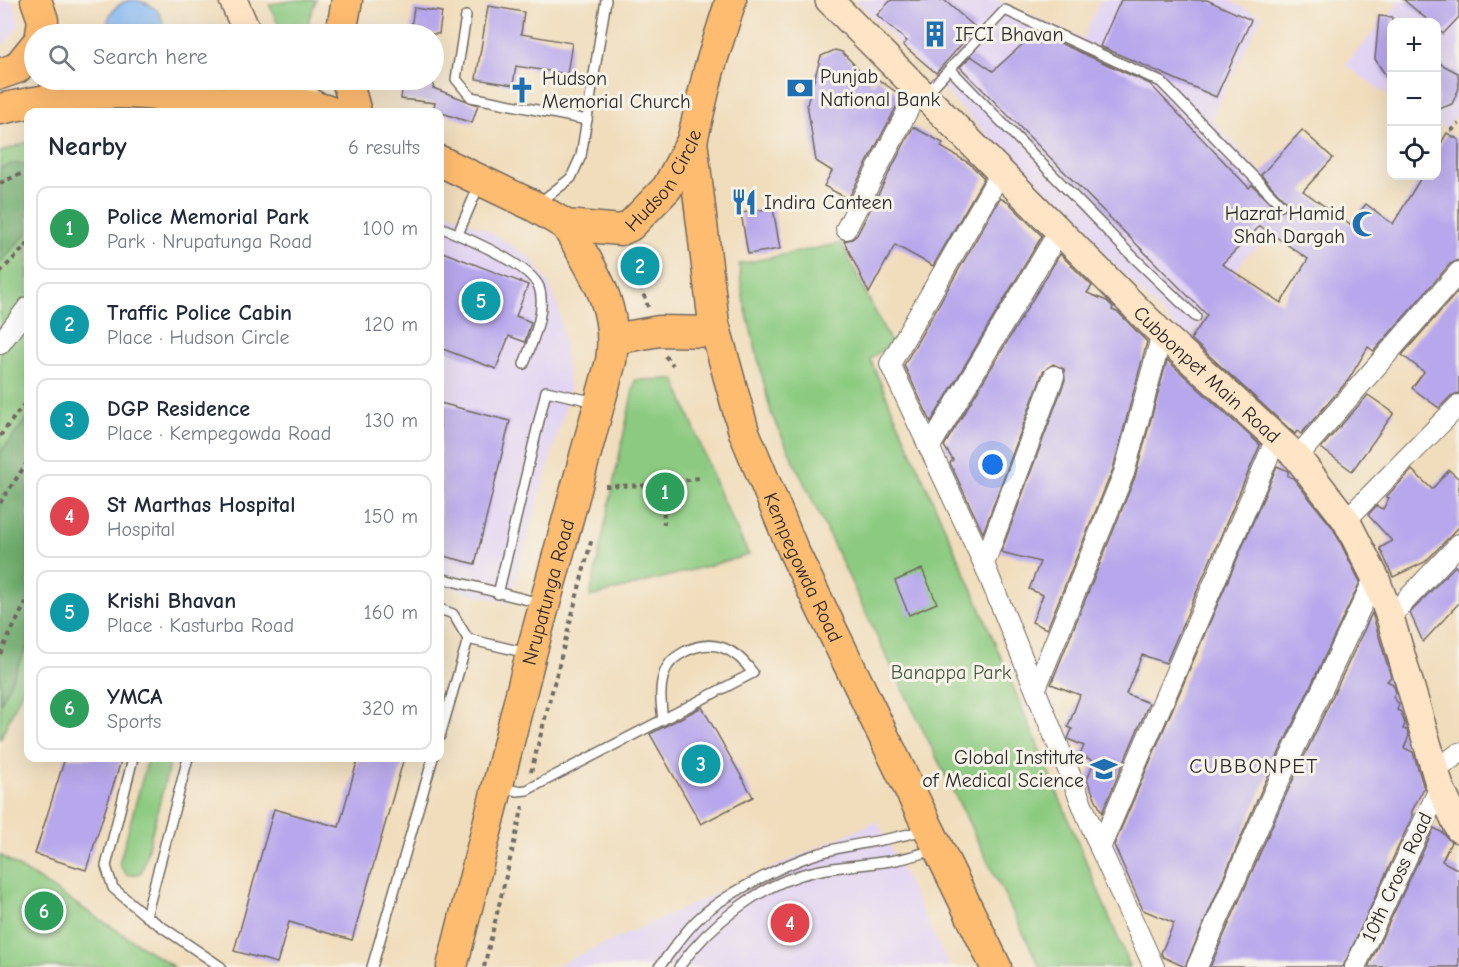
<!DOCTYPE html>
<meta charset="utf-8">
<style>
:root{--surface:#fff;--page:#f6f6f7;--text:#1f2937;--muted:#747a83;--line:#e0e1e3;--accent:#1f6fb2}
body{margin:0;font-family:"Comic Neue",sans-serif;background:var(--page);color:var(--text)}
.controls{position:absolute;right:18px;top:18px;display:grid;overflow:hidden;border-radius:12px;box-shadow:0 6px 24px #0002}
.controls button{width:54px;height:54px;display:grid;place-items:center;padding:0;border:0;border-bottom:2px solid var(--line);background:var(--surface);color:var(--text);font:30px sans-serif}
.you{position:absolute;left:993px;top:465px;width:21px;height:21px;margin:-15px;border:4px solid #fff;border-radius:50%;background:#1a73e8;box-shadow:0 0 0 9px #1a73e833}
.badge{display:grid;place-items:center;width:39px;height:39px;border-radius:50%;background:var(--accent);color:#fff;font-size:20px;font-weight:700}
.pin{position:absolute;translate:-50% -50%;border:3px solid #fff;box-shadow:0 2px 6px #0006}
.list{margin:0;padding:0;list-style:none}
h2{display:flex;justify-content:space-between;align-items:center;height:78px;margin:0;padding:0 24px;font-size:26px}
h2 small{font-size:20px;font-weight:400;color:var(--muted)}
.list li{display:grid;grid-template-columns:39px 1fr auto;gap:18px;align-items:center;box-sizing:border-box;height:84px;margin:0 12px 12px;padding:0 12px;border:2px solid var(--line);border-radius:12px}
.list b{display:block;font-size:22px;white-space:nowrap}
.list p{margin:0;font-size:20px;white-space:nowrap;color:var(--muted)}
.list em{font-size:20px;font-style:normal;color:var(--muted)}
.icon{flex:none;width:33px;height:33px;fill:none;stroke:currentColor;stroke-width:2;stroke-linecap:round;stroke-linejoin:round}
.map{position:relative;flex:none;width:1459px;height:967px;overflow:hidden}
.search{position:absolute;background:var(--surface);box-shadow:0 6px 24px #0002;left:24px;top:24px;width:420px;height:66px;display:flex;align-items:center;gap:15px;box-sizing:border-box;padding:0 21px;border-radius:33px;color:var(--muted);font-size:22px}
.panel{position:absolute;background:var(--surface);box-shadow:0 6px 24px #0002;left:24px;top:108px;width:420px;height:654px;border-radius:12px}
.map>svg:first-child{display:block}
</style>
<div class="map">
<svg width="1459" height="967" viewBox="0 0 1459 967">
<rect width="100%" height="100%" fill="#f7f3e8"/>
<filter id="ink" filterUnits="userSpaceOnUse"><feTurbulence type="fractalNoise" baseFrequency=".0167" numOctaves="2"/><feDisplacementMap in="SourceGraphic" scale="12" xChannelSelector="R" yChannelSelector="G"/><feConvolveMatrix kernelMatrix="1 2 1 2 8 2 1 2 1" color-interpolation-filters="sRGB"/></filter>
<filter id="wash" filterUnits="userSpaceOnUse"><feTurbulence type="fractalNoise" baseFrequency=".008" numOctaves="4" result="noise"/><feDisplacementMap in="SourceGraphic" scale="24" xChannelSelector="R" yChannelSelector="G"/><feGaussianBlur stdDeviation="1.35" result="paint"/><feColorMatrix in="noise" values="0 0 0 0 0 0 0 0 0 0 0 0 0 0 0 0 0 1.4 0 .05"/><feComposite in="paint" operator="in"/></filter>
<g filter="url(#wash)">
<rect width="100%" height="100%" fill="#f0ddbc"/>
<g fill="#e2d4f3">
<polygon points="0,0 13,2 20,24 0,50"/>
<polygon points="856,0 997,0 1083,39 1100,0 1228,0 1262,16 1211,119 1296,211 1273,237 1246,256 1188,340"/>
<polygon points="1394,0 1459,0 1459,113 1446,129 1437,123 1436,22 1392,22 1391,97 1345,65 1398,4"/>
<polygon points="440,209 489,231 530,257 549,284 559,309 570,390 509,603 440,585"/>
<polygon points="877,821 950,967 553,967"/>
</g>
<g fill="#8bca80" stroke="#5b7a56" stroke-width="1.5">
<polygon points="298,0 316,0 309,19 308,34 283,34 269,4"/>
<polygon points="28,142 28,677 0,740 0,152"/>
<polygon points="841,243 891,343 870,359 977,600 1130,967 1040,967 881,645 771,413 743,297 739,264"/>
<polygon points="675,379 720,495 749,555 590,597 635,380"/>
<polygon points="148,758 171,758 142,871 138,874 127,875 119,864"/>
<polygon points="0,855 174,967 0,967"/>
</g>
<g fill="#70ae6e" stroke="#4e6c4c" stroke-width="1.5">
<polygon points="13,164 28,164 28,232 0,263 0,168"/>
<polygon points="28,418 28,644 0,705 0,453"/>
</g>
<path fill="#85b9f3" stroke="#58728f" stroke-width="1.5" d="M 129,0 C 150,0 167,12 162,34 L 108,34 C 105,17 113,6 129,0 Z"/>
<g id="blocks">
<g fill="#b7a7ec" fill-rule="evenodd">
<polygon points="891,0 944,0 976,28 936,73 903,45 907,41 877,15"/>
<polygon points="1121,0 1207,0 1251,20 1216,97 1100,46"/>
<polygon points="1404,0 1459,0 1459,17 1443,34 1437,28 1437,22 1430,22"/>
<polygon points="488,6 524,12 521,34 572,43 567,74 516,66 513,85 476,79"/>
<polygon points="414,8 442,12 439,34 410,34"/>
<polygon points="1379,16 1392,17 1392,85 1375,59"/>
<path d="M 1036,32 L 1150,84 L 1249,188 L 1252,185 L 1280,212 L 1286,209 L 1287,203 L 1261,175 L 1302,130 L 1333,158 L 1303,191 L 1350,224 L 1366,204 L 1393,224 L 1422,176 L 1437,176 L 1437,150 L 1447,133 L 1459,140 L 1459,260 L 1450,264 L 1374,351 L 1368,347 L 1349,379 L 1301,434 L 1297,431 L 1295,434 L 1191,339 L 1207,315 L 960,67 L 971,56 L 993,71 ZM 1260,226 L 1308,259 L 1281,303 L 1222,264 Z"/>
<polygon points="835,50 842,52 873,84 876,78 902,96 848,199 824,186 832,171 816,161 807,104 821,56"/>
<polygon points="1437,62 1458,73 1459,88 1452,104 1437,110"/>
<polygon points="403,80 434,80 433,88 478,105 472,123 433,110 435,103 401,99"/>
<polygon points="913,127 943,143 941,147 969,163 984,178 933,266 895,245 869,293 844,241 852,239 857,235"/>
<polygon points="1000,198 1009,203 1042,236 931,422 904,365"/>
<polygon points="773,208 780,249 748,254 741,213"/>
<polygon points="440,251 528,285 516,316 531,322 525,342 509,336 496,369 440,348"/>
<polygon points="1060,254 1092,286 1087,293 1107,301 1113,307 1112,310 1119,313 1147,342 1113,469 1047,629 1032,622 1043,595 1029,589 1040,562 1001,552 1065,380 1064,369 1053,364 1043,372 983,533 950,463 953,460 944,446"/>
<polygon points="1459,290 1459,393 1451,396 1439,408 1412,388 1424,372 1402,355"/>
<polygon points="1167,360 1260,445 1166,663 1142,655 1126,694 1149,703 1102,813 1087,780 1094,761 1080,755 1084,746 1068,739 1072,729 1068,727 1080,695 1051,684 1135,477"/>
<polygon points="1368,395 1394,413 1352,471 1321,448"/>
<polygon points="440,403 510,421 475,564 440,555"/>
<polygon points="1277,466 1288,471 1288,476 1293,478 1333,528 1360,582 1261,791 1185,967 1163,957 1161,953 1174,923 1143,910 1114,845"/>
<polygon points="1412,470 1432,489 1449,470 1459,479 1459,527 1425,562 1393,577 1380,548 1392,541 1368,515 1376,506 1383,509 1389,498 1386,497"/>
<polygon points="1455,566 1459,570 1459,603 1423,642 1410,613"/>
<polygon points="922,569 937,603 909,615 895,581"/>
<polygon points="1372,613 1391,677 1387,681 1393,684 1396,692 1393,697 1399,704 1397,710 1401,712 1405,724 1403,729 1407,730 1409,736 1404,748 1413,752 1424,788 1412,811 1412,817 1343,967 1210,967 1283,801"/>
<polygon points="702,707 753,797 701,824 650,734"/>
<polygon points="65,758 122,758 86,870 35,854"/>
<polygon points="358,758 404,758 352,940 289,922 277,963 234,951 274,809 339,827"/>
<polygon points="1434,828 1443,833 1451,842 1442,861 1459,870 1459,967 1368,967"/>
</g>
</g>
</g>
<g filter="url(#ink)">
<use href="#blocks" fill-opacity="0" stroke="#70695e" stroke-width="1.5"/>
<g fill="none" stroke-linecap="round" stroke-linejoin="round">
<g stroke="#70695e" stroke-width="12">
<g id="lane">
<polyline points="466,16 456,79 471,97 587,120"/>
<polyline points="951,70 1125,249 1196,317"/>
<polyline points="926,94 1005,10 1161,82 1281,205"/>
<polyline points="539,203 571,178 581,156 606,0"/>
<path d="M 440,227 C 462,236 530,264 539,287 C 547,310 532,342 524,364"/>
<polyline points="458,234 480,183"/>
<polyline points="440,578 540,603"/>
<polyline points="498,594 546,391 596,402"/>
<polyline points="440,609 453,614 468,639"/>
<polyline points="440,736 468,639 527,653"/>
<polyline points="133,758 106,866 113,888 146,916"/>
<polyline points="188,758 146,916 221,967"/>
<path d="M 501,787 L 517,791 L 527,790 L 722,689 L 753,673 C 735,648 714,638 686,651 C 675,657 668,662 664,674 C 659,689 661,704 663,720"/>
<polyline points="372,967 433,758"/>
<path d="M 659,967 C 671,952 683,934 697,920 C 721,896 784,864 817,854 C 853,842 890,842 925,829"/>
<path d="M 679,967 C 710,924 762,882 816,871 C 840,866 865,865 890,861 C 905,859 920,854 934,850"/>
</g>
</g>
<g stroke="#70695e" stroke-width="22">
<g id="street">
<polyline points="1001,172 890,364 984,564 1100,848 1154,967"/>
<polyline points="846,229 919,89"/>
<polyline points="0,344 28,307"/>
<polyline points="929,448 1059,231"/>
<polyline points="1297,457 1459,272"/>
<polyline points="1346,520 1459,405"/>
<polyline points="984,564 1054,376"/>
<polyline points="1390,617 1459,544"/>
<polyline points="1036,688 1124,473 1162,334"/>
<polyline points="1436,770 1459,753"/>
<polyline points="1100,848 1276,439"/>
<polyline points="1197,967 1272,796 1375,577"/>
<polyline points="1355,967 1440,787"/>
</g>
</g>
<g stroke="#70695e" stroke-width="30">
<g id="secondary">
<polyline points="233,0 248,34"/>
<path id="s1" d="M 829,0 L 1162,334 L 1297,457 L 1346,520 L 1375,577 L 1390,617 L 1440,787 L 1459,829"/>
<polyline points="282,80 317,107"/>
</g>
</g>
<g stroke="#70695e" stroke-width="33">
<g id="primary">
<polyline points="36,0 43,20 41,34"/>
<polyline points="341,34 347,0"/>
<polyline points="0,74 17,68 34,47"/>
<polyline points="347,80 356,112"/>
<path d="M 0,109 C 37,101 75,94 113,93 C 151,92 189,99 227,102 C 262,104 297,99 331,112"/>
<path id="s2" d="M 692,141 L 714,324 L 744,432 L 794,552 L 996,967"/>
<path id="s3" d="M 440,161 L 534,206 L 566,225 L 621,230 L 630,226 L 667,188 L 692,141 L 709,70 L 731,0"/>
<polyline points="614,339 659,331 716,332"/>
<path id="s4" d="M 452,967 L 531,654 L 611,361 C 619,305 593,272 566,225"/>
</g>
</g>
<g stroke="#70695e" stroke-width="4" stroke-dasharray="4.5 4.5" stroke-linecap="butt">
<polyline points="1451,131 1459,124"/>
<polyline points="0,183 28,171"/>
<polyline points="633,252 648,263 648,270 639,281 648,307"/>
<polyline points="0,272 28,244"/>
<polyline points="665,356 673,365"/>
<polyline points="0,436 28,399"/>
<polyline points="663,485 664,525"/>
<polyline points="605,486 663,485 703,477"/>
<polyline points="0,503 28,461"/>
<polyline points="0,654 28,598"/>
<polyline points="531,772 592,538"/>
<polyline points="484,967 523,806"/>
</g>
<use href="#lane" stroke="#fff" stroke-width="9"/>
<use href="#street" stroke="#fff" stroke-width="20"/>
<use href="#secondary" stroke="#ffe4c6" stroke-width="27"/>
<use href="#primary" stroke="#febc70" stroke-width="30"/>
</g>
</g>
<defs>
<g id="building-bare" transform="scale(2.07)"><path d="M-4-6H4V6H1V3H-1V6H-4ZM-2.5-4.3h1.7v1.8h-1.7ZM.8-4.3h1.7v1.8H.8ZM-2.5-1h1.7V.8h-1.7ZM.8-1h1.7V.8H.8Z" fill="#1f6fb2" stroke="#f7f3e8" stroke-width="2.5" paint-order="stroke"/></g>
<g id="bank-bare" transform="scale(2.07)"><path d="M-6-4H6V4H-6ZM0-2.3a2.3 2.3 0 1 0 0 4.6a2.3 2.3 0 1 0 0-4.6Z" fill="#1f6fb2" stroke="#f7f3e8" stroke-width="2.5" paint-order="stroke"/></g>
<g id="church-bare" transform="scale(2.07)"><path d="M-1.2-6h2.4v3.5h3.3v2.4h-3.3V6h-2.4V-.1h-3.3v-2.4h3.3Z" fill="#1f6fb2" stroke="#f7f3e8" stroke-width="2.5" paint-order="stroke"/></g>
<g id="restaurant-bare" transform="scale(2.07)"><path d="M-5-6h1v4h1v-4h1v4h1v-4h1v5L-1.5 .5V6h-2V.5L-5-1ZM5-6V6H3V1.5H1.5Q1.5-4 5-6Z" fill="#1f6fb2" stroke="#f7f3e8" stroke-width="2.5" paint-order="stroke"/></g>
<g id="mosque-bare" transform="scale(2.07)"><path d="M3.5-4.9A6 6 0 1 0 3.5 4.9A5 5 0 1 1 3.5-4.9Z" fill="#1f6fb2" stroke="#f7f3e8" stroke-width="2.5" paint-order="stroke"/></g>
<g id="university-bare" transform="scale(2.07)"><path d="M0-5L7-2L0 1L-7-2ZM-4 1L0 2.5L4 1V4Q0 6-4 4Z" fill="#1f6fb2" stroke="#f7f3e8" stroke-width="2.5" paint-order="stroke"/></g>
</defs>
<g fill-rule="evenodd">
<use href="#building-bare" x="935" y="34"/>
<use href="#bank-bare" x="800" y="88"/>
<use href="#church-bare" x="522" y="90"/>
<use href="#restaurant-bare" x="744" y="202"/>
<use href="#mosque-bare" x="1365" y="224"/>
<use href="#university-bare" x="1104" y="769"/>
</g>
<g text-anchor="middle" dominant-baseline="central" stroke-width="6" stroke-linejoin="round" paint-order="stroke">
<g font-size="20" fill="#2b2b2b" stroke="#f7f3e8" text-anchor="start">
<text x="955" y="34">IFCI Bhavan</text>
<text x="820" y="76">Punjab<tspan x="820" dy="23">National Bank</tspan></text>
<text x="542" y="78">Hudson<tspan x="542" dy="23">Memorial Church</tspan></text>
<text x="764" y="202">Indira Canteen</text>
<text x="1345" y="213" text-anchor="end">Hazrat Hamid<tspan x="1345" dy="23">Shah Dargah</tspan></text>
<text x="1084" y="757" text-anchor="end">Global Institute<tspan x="1084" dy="23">of Medical Science</tspan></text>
</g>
<g font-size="20" fill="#2b2b2b" stroke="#f7f3e8">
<text stroke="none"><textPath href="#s3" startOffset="264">Hudson Circle</textPath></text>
<text stroke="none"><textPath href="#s1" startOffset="532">Cubbonpet Main Road</textPath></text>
<text stroke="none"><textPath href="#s2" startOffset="444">Kempegowda Road</textPath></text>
<text stroke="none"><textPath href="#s4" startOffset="387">Nrupatunga Road</textPath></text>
<text transform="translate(1397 877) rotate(-65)">10th Cross Road</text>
</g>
<g font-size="20" fill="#485b44" stroke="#f7f3e8">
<text x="951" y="672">Banappa Park</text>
</g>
<g font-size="21" letter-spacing="1.5" fill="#2b2b2b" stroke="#f7f3e8">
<text x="1254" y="766">CUBBONPET</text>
</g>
</g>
</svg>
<div class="controls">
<button>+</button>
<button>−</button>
<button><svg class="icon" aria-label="locate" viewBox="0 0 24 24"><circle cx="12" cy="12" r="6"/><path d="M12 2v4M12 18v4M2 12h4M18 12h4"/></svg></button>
</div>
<div class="you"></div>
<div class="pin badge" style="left:665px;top:492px;background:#2e9e5b">1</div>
<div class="pin badge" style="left:640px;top:266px;background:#0f9aa8">2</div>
<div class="pin badge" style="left:701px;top:764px;background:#0f9aa8">3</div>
<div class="pin badge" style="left:790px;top:923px;background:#e0444e">4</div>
<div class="pin badge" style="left:481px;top:301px;background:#0f9aa8">5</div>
<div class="pin badge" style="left:44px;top:911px;background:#2e9e5b">6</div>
<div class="search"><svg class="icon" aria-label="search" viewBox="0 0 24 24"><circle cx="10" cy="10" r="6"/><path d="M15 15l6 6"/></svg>Search here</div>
<section class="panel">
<h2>Nearby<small>6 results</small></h2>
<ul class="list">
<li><span class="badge" style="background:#2e9e5b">1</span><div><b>Police Memorial Park</b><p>Park · Nrupatunga Road</p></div><em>100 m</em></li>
<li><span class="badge" style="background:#0f9aa8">2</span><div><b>Traffic Police Cabin</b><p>Place · Hudson Circle</p></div><em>120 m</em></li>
<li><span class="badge" style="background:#0f9aa8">3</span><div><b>DGP Residence</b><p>Place · Kempegowda Road</p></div><em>130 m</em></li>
<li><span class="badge" style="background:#e0444e">4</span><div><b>St Marthas Hospital</b><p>Hospital</p></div><em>150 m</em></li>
<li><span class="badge" style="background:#0f9aa8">5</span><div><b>Krishi Bhavan</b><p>Place · Kasturba Road</p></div><em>160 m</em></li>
<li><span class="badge" style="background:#2e9e5b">6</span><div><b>YMCA</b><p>Sports</p></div><em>320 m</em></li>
</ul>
</section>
</div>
